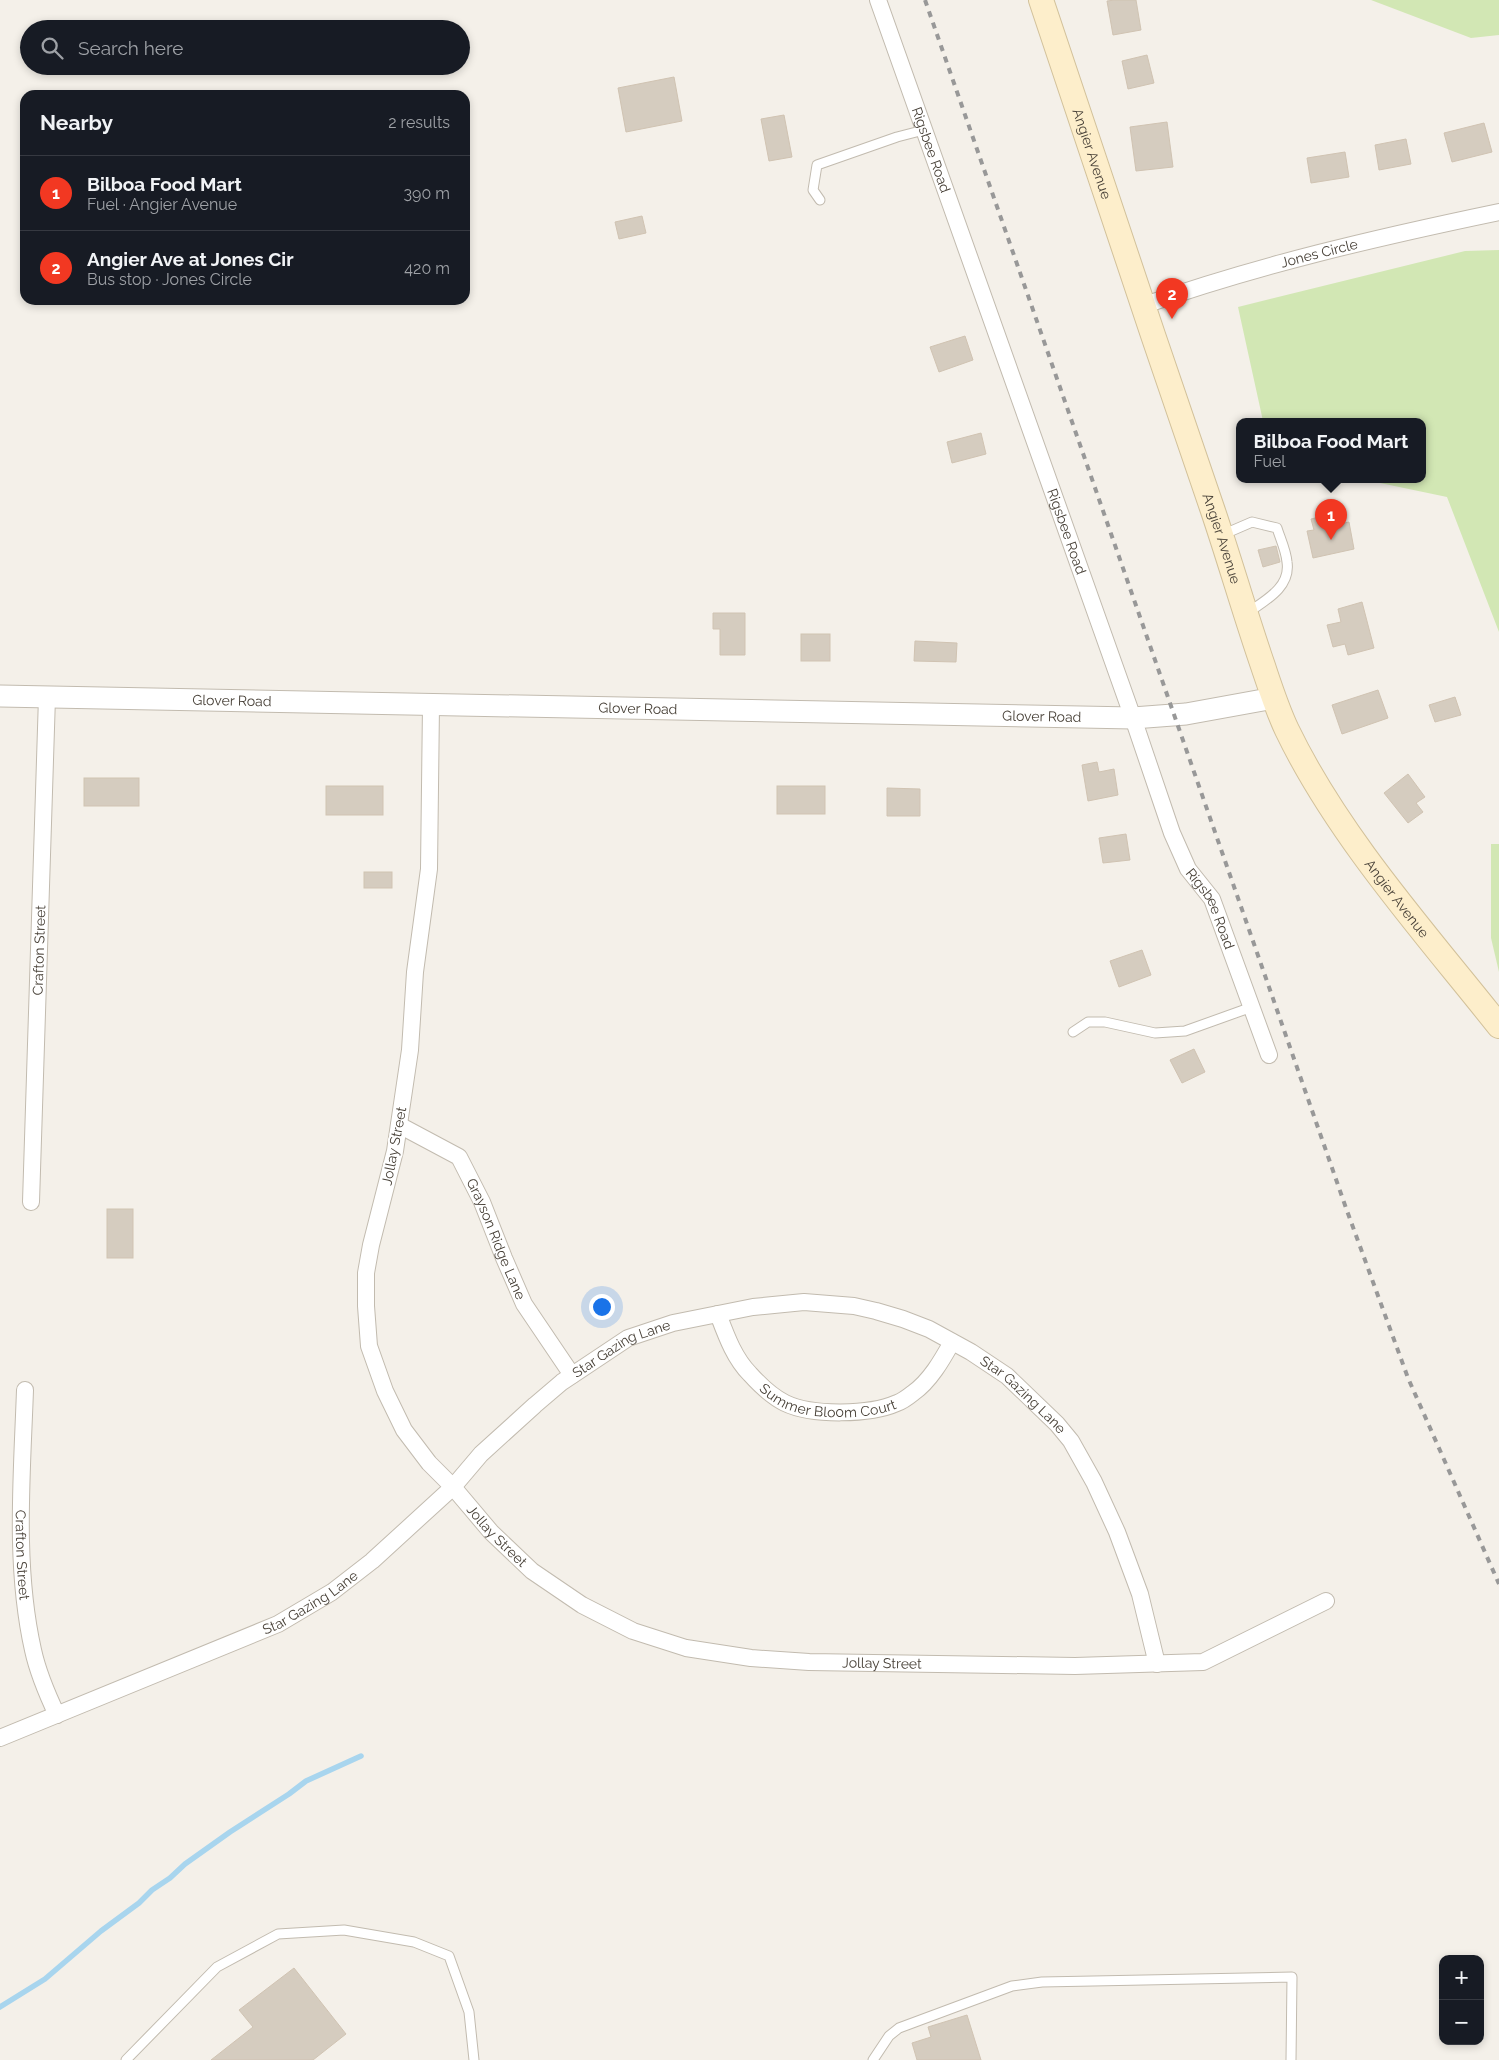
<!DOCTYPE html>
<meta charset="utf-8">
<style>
:root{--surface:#171b24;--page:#242831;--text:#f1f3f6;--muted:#9ea1a6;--line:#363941;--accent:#f23822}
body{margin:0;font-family:Raleway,sans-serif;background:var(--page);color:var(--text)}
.controls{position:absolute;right:15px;bottom:15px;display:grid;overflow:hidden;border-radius:10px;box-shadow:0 2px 8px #0003}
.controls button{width:45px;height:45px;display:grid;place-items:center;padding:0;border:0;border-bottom:1px solid var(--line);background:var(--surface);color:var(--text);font:25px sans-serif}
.you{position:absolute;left:601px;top:1306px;width:18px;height:18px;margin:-12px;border:4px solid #fff;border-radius:50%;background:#1a73e8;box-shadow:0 0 0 8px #1a73e833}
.badge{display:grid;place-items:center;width:32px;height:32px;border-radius:50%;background:var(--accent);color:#fff;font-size:16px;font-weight:700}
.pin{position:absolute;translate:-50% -41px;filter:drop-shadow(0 1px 2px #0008)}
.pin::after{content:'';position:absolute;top:26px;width:18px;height:15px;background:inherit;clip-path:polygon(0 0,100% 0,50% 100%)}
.popup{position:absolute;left:1236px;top:418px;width:190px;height:65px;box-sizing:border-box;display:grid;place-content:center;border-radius:10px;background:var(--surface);filter:drop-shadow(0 1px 4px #0005);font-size:16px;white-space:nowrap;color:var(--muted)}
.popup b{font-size:19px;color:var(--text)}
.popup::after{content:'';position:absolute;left:50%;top:100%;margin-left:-10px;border:10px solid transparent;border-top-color:var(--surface)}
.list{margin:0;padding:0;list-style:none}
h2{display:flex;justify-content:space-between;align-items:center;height:65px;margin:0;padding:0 20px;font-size:21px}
h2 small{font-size:16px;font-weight:400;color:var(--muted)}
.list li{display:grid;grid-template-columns:32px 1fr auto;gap:15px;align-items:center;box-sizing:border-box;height:75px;padding:0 20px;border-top:1px solid var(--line)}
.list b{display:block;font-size:19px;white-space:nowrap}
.list p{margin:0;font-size:16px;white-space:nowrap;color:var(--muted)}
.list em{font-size:16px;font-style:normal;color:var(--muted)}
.icon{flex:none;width:28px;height:28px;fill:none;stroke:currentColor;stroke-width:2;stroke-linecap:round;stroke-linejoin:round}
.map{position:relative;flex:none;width:1499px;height:2060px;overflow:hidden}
.search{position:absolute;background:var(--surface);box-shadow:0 2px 8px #0003;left:20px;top:20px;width:450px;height:55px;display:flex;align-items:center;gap:12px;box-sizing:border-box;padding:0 18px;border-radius:28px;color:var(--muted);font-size:19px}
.panel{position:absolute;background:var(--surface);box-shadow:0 2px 8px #0003;left:20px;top:90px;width:450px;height:215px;border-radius:15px}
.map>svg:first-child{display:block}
</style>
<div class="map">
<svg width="1499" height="2060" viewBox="0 0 1499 2060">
<rect width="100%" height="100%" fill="#f4f0e9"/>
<g fill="#d2e7b4">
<polygon points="1371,0 1499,0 1499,35 1471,38"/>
<polygon points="1499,250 1499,632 1447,497 1361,479 1422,479 1422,421 1263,421 1238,307 1465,251"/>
<polygon points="1491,844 1499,844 1499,972 1491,938"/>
</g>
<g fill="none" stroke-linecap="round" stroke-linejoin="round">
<polyline stroke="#a8d5ee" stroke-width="5.5" points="0,2007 45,1979 101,1931 139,1903 152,1890 170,1878 185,1864 230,1832 289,1794 306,1781 361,1756"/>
</g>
<g fill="#d5ccbf" stroke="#d0c3b2">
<polygon points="1115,0 1136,0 1141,30 1113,35 1107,1"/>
<polygon points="1147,55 1154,83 1128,89 1122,61"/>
<polygon points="674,77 682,121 626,132 618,88"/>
<polygon points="784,115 792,157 769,161 761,119"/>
<polygon points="1167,122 1173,167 1136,171 1130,127"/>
<polygon points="1484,123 1492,152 1452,162 1444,133"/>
<polygon points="1406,139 1411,164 1379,170 1375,145"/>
<polygon points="1345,152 1349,177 1311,183 1307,158"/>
<polygon points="642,216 646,233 619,239 615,222"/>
<polygon points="965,336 973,360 939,372 930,347"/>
<polygon points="981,433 986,454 952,463 947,442"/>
<polygon points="1328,515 1330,526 1349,522 1354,549 1313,558 1307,531 1314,530 1311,519"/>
<polygon points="1276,546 1280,562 1263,567 1258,550"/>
<polygon points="1362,602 1374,648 1348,655 1345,644 1333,647 1327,625 1341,622 1338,609"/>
<polygon points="713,613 745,613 745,655 720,655 720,629 713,629"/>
<rect x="801" y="634" width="29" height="27"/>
<polygon points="915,641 957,643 956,662 914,661"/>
<polygon points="1378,690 1388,718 1342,734 1332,705"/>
<polygon points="1455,697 1461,715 1435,722 1429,705"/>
<polygon points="1097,762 1099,772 1114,769 1118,795 1088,801 1082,765"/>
<polygon points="1408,774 1425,797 1416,803 1423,812 1408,823 1384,793"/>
<rect x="84" y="778" width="55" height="28"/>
<rect x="326" y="786" width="57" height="29"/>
<rect x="777" y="786" width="48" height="28"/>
<polygon points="887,788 920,789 920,816 887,816"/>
<polygon points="1126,834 1130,860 1103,863 1099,838"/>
<rect x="364" y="872" width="28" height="16"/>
<polygon points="1142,950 1151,975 1119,987 1110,961"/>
<polygon points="1194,1049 1205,1072 1182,1083 1170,1060"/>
<rect x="107" y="1209" width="26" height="49"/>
<polygon points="294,1968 346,2034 313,2060 211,2060 253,2027 239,2010"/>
<polygon points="967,2015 981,2060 917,2060 912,2043 931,2037 928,2027"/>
</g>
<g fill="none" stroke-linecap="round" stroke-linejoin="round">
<g stroke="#c2bbaf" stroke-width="11">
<g id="service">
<polyline points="820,200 813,190 817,165 897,137 924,130"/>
<path d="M 1222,535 L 1252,522 L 1277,528 C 1280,538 1286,550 1287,562 C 1291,588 1264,601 1246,614"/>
<polyline points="1073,1032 1088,1022 1105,1022 1155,1033 1185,1031 1252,1007"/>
<polyline points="126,2060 217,1967 278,1934 344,1930 414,1942 449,1956 469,2012 474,2060"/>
<polyline points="873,2060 889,2036 899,2028 1012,1986 1042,1982 1292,1977 1291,2060"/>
</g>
</g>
<g stroke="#c2bbaf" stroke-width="18">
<g id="minor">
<path id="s1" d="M 878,0 L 1133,718 L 1172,833 L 1188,869 L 1212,899 L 1269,1055"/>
<path id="s2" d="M 1142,306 C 1258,265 1379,237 1499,212"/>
<path id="s3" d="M 431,705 L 429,869 L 415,972 L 410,1050 L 395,1151 L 371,1245 L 366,1273 L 366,1306 L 369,1346 L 385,1391 L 404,1430 L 429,1463 L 453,1487 L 491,1532 L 532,1571 L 582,1605 L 633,1631 L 686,1648 L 751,1658 L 809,1662 L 1075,1666 L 1203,1662 L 1326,1601"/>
<path id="s4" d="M 399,1125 L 459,1157 L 482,1202 L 504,1258 L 524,1304 L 572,1375"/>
<path id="s5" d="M 31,1202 L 47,697"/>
<path id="s6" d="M 718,1314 C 726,1335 734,1358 750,1374 C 759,1384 773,1397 785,1403 C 812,1416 870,1415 897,1403 C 903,1401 908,1397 913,1393 C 930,1381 942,1360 952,1342"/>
<path id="s7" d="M 25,1390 C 22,1476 14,1565 33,1650 C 38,1673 47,1694 57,1715"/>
<path id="s8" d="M 0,1738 L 278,1624 L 332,1592 L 372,1561 L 453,1487 L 481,1454 L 535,1405 L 562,1382 L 628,1338 L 673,1323 L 753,1307 L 804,1302 L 854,1306 L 876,1311 L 903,1319 L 929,1329 L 971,1352 L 1007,1376 L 1057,1424 L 1071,1441 L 1094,1482 L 1117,1532 L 1140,1594 L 1157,1664"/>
</g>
</g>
<g stroke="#c2bbaf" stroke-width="23">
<g id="tertiary">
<path id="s9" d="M 0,696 L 1133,718 L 1186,714 L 1274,698"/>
</g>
</g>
<g stroke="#d2c19a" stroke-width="26">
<g id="secondary">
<path id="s10" d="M 1041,0 C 1097,170 1154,339 1212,508 C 1230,561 1245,614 1263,666 C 1270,687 1277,709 1287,730 C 1338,836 1426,934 1499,1026"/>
</g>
</g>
<use href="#service" stroke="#fff" stroke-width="9"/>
<use href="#minor" stroke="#fff" stroke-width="16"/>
<use href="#tertiary" stroke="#fff" stroke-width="21"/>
<use href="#secondary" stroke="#fdeecb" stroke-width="24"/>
<polyline stroke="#989898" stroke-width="4" stroke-dasharray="6 6" stroke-linecap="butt" points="925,0 1346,1208 1408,1378 1499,1584"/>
</g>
<g text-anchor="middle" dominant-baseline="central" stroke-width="4" stroke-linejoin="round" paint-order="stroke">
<g font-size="14" fill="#484138" stroke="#fff">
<text stroke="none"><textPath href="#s1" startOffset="159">Rigsbee Road</textPath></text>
<text stroke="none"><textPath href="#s10" startOffset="162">Angier Avenue</textPath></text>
<text stroke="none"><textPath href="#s2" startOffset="185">Jones Circle</textPath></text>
<text stroke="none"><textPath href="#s1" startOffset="564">Rigsbee Road</textPath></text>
<text stroke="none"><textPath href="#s10" startOffset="568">Angier Avenue</textPath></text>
<text stroke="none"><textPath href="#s9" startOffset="232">Glover Road</textPath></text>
<text stroke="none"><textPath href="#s9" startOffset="638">Glover Road</textPath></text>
<text stroke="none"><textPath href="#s9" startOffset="1042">Glover Road</textPath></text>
<text stroke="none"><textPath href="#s10" startOffset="972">Angier Avenue</textPath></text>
<text stroke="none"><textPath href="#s1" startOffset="969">Rigsbee Road</textPath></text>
<text stroke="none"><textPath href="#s5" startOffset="252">Crafton Street</textPath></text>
<text transform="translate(394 1146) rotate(-79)">Jollay Street</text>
<text stroke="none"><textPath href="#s4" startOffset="158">Grayson Ridge Lane</textPath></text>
<text stroke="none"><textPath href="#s8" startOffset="744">Star Gazing Lane</textPath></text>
<text stroke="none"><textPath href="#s6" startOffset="156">Summer Bloom Court</textPath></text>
<text stroke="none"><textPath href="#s8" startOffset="1179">Star Gazing Lane</textPath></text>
<text stroke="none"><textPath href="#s3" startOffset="879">Jollay Street</textPath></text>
<text stroke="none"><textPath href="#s7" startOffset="165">Crafton Street</textPath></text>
<text stroke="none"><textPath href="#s8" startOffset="339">Star Gazing Lane</textPath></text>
<text stroke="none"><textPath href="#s3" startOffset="1299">Jollay Street</textPath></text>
</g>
</g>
</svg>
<div class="controls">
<button>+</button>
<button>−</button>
</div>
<div class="you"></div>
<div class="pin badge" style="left:1331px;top:540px">1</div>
<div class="popup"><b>Bilboa Food Mart</b>Fuel</div>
<div class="pin badge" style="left:1172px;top:319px">2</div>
<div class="search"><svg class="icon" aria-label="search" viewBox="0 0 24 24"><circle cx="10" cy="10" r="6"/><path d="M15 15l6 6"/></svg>Search here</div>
<section class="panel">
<h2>Nearby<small>2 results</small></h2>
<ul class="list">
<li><span class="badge">1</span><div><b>Bilboa Food Mart</b><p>Fuel · Angier Avenue</p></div><em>390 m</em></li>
<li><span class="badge">2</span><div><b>Angier Ave at Jones Cir</b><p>Bus stop · Jones Circle</p></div><em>420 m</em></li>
</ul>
</section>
</div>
